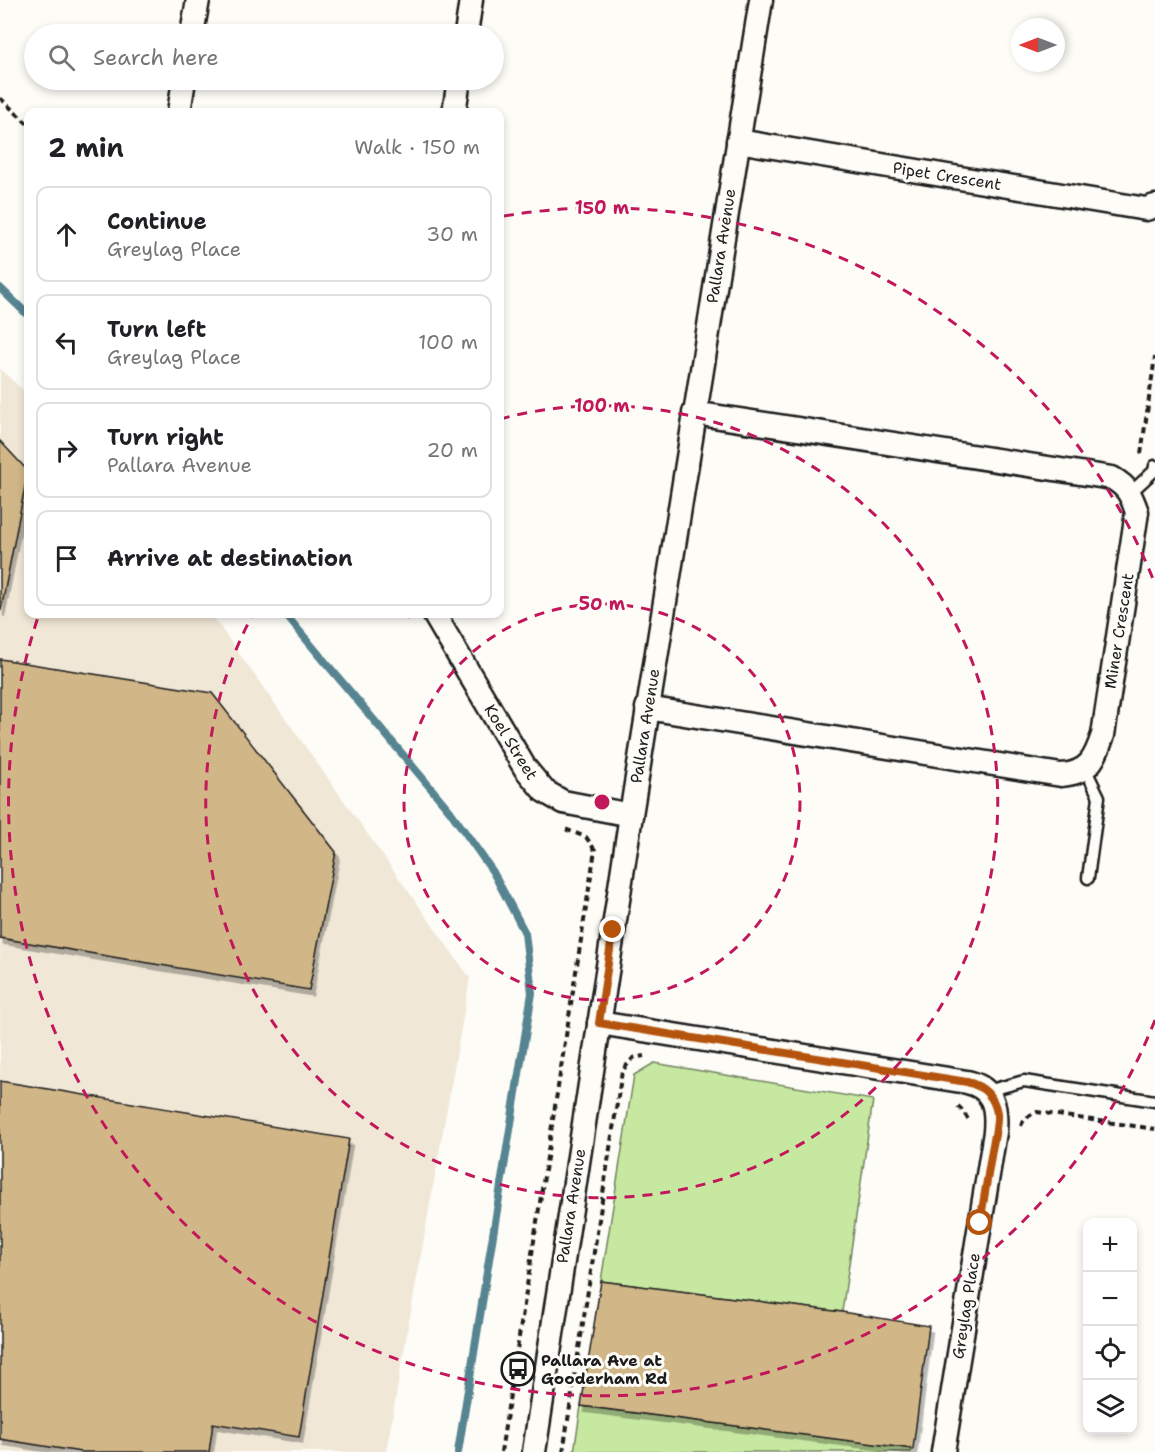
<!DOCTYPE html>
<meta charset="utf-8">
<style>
:root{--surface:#fff;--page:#f6f6f6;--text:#202124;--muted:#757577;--line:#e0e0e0}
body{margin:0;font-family:"Shantell Sans",sans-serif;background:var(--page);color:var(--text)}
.controls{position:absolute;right:18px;bottom:18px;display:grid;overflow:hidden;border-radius:12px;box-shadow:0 3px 9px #0003}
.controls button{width:54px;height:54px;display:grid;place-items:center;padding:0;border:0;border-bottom:2px solid var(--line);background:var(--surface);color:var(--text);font:30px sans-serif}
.compass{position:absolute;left:1011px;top:18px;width:54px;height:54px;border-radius:50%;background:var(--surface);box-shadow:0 3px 9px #0003;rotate:270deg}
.stop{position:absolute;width:18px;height:18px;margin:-14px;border:4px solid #b45309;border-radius:50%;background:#fff}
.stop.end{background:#b45309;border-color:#fff;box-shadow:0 2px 6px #0008}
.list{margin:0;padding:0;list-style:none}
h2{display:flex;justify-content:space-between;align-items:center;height:78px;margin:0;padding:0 24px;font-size:26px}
h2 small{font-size:20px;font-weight:400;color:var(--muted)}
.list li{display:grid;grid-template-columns:39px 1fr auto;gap:18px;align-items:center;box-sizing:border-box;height:96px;margin:0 12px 12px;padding:0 12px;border:2px solid var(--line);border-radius:12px}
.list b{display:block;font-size:22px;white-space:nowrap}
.list p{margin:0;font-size:20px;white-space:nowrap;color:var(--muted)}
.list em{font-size:20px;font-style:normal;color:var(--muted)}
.icon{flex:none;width:33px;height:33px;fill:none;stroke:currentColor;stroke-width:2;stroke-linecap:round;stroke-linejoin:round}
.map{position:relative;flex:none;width:1155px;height:1452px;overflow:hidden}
.search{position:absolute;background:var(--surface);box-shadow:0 3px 9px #0003;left:24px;top:24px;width:480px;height:66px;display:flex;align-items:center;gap:15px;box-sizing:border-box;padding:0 21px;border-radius:33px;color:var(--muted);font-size:22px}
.panel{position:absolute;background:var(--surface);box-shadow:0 3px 9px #0003;left:24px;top:108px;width:480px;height:510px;border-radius:12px}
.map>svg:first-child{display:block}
</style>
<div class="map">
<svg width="1155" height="1452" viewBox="0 0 1155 1452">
<defs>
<filter id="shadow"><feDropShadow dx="3.5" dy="6" stdDeviation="0" flood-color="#0004"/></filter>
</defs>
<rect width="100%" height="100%" fill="#fdfcf7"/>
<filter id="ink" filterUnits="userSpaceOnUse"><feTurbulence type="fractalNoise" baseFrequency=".0167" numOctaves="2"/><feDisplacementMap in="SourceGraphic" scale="12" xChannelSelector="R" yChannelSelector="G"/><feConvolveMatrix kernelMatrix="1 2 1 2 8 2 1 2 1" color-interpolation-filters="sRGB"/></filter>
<g filter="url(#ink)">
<polygon fill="#f0e7d6" points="0,369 28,395 28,614 211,614 470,978 386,1452 0,1452"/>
<g fill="#c6e8a1" stroke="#71825e" stroke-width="1.5">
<polygon points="654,1063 873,1100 842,1312 601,1281 634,1075"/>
<polygon points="581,1406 913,1449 911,1452 574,1452"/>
</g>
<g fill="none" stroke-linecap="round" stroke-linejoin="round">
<g stroke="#568490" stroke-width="8">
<polyline points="0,288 28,315"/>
<polyline points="285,614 450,811 493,872 525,933 532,993 458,1452"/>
</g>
</g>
<g fill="#d1b788" stroke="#1c1c1c" stroke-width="1.5" filter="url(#shadow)">
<polygon points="0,441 28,471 1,610 0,610"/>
<polygon points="0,659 212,693 336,852 309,990 0,938"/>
<polygon points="0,1081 349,1139 299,1437 213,1423 209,1452 81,1452 0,1439"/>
<polygon points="601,1281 842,1312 929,1326 913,1449 581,1406"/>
</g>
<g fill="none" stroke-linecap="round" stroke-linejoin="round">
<g stroke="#1c1c1c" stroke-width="15">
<g id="service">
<polyline points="1130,493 1154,471 1155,466"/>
<polyline points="1085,768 1099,797 1088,878"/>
<polyline points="987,1091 1024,1081 1155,1101"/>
</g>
</g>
<g stroke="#1c1c1c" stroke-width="27">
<g id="minor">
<polyline points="192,34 198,0"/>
<polyline points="466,34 471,0"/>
<polyline points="179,112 184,80"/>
<polyline points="454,112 459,80"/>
<polyline points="738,141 1146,209 1155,206"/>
<polyline points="434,614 525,768 544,791 563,802 631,815"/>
<path d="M 647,708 L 1061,775 C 1089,773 1095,759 1103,735 L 1137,512 C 1131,495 1128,487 1112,478 L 694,413"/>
<path d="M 599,1023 L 967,1082 C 994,1088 997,1107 995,1132 L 943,1452"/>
<polyline points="534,1452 631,815 761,0"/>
</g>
</g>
<g stroke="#1c1c1c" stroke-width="4" stroke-dasharray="6 4.5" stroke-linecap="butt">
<polyline points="0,98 28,124"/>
<polyline points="1141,454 1155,357"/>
<polyline points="405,614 410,622"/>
<polyline points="958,1106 963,1111 969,1121"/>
<path d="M 1021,1126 C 1023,1119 1030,1115 1037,1112 L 1155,1129"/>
<polyline points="501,1452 595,850 586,837 565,829"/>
<polyline points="563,1452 622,1071 633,1058 644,1056"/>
</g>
<use href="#service" stroke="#fdfcf7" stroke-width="10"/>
<use href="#minor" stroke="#fdfcf7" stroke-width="22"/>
</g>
</g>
<g fill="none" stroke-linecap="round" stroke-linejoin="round" filter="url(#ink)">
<path stroke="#b45309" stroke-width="8" d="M 613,930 L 599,1023 L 967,1082 C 983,1086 994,1096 997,1113 C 998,1124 994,1139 992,1150 C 988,1174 984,1199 980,1223"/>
</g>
<g fill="none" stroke="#c2185b" stroke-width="3" stroke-dasharray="10 8">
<circle cx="602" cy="802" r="198"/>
<path d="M500 419A396 396 0 1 1 252 616"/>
<path d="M1155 1020A594 594 0 0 1 39 614M504 216A594 594 0 0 1 1155 584"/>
</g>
<defs>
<g id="bus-ring" transform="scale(1.725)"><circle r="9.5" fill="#fdfcf7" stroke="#1c1c1c" stroke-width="1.5"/><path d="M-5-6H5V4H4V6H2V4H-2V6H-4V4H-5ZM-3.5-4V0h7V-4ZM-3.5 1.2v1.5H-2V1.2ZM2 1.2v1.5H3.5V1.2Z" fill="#1c1c1c"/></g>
</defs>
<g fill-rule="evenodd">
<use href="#bus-ring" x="518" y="1369"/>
</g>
<g text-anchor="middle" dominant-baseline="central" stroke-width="6" stroke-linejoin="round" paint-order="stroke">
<g font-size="16" fill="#1c1c1c" stroke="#fdfcf7">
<text transform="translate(947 176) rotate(9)">Pipet Crescent</text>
<text transform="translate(721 246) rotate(-81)">Pallara Avenue</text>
<text transform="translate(1119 631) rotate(-81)">Miner Crescent</text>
<text transform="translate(645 726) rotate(-81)">Pallara Avenue</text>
<text transform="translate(511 742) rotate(58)">Koel Street</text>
<text transform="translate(571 1206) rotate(-81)">Pallara Avenue</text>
<text transform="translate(966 1306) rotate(-81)">Greylag Place</text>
</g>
<g font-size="16" font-weight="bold" fill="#1c1c1c" stroke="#fdfcf7" text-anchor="start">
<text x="541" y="1360">Pallara Ave at<tspan x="541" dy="18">Gooderham Rd</tspan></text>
</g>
</g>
<circle cx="602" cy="802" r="9" fill="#c2185b" stroke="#fdfcf7" stroke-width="3"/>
<g font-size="18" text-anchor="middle" font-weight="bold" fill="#c2185b" stroke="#fdfcf7" stroke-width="6" stroke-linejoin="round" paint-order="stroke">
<text x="602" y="214">150 m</text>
<text x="602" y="412">100 m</text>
<text x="602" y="610">50 m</text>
</g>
</svg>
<div class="controls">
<button>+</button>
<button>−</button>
<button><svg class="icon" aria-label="locate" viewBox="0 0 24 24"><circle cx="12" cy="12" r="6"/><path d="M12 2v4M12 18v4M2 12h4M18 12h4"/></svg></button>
<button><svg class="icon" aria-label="layers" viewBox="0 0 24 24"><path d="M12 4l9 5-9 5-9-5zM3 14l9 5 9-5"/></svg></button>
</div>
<svg class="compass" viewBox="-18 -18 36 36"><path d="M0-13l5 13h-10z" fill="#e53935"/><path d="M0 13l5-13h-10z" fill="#757577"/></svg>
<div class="stop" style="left:980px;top:1223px"></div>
<div class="stop end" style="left:613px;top:930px"></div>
<div class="search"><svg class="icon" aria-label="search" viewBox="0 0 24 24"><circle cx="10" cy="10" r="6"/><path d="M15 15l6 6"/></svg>Search here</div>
<section class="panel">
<h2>2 min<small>Walk · 150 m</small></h2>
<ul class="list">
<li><svg class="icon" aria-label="ahead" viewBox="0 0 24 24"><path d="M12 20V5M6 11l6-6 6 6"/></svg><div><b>Continue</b><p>Greylag Place</p></div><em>30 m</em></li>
<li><svg class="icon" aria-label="left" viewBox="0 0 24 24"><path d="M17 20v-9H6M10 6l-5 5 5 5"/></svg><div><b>Turn left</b><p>Greylag Place</p></div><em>100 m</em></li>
<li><svg class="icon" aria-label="right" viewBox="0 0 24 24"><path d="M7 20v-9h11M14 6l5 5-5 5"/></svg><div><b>Turn right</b><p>Pallara Avenue</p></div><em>20 m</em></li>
<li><svg class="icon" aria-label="arrive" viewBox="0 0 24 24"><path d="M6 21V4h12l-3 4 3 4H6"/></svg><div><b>Arrive at destination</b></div></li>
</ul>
</section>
</div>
